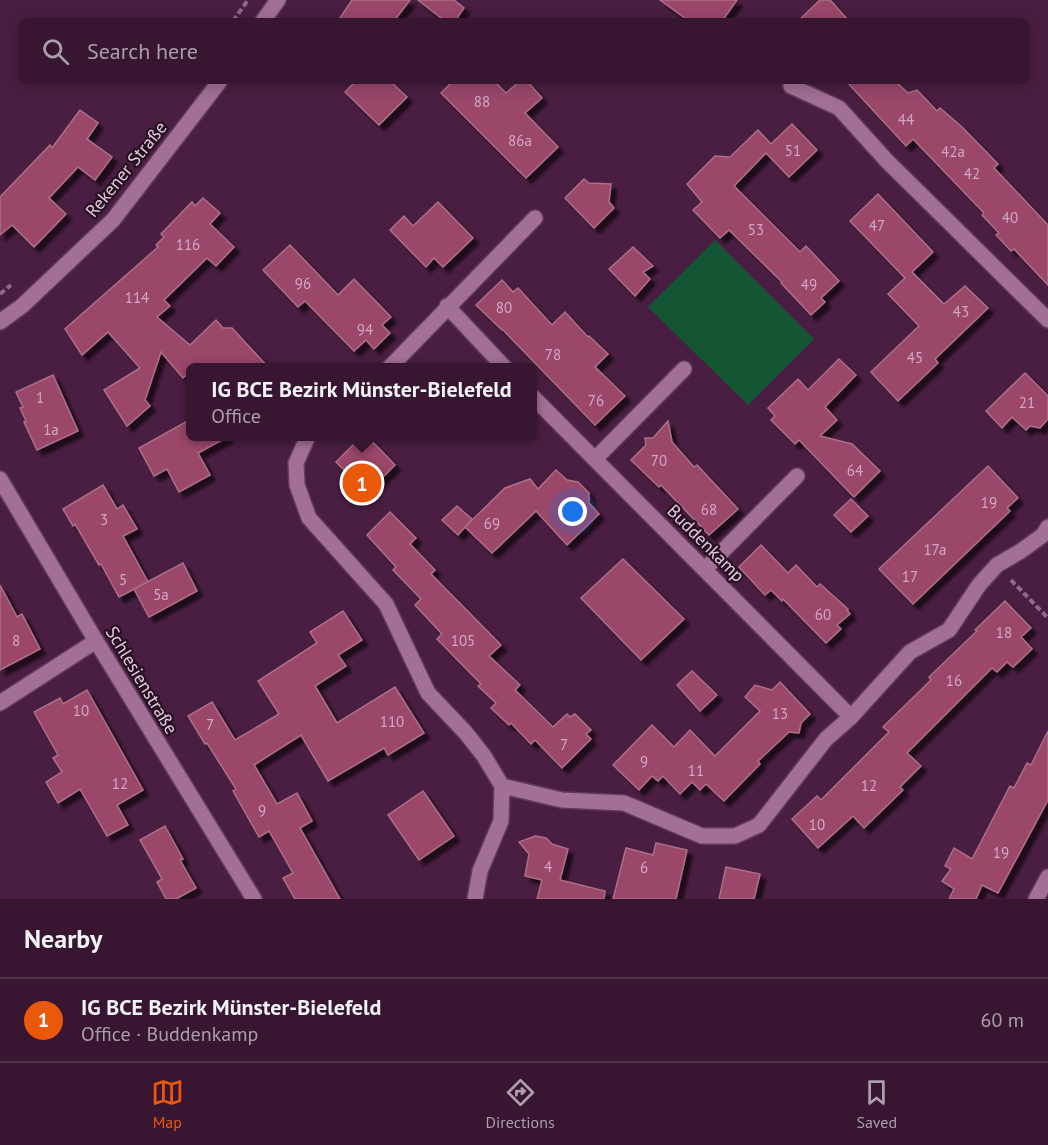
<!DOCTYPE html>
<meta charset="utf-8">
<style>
:root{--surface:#381632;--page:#3f1f3a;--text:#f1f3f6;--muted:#ab9fac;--line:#52354d;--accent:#ea580c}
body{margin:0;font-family:"PT Sans",sans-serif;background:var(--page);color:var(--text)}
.you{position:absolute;left:573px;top:512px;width:21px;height:21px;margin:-15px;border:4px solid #fff;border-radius:50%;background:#1a73e8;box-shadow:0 0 0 9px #1a73e833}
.badge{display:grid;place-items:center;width:39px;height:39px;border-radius:50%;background:var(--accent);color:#fff;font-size:20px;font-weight:700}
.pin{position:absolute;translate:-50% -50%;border:3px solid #fff;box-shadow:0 2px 6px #0006}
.popup{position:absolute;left:186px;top:363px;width:351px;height:78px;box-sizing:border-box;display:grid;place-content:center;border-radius:9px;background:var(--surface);filter:drop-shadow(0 2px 4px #0005);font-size:20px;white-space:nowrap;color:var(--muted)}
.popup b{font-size:22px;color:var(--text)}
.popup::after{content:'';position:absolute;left:50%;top:100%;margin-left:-12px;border:12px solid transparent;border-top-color:var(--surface)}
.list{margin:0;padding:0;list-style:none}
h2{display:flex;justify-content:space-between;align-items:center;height:78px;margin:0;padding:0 24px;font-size:26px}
h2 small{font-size:20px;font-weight:400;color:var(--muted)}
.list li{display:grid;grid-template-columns:39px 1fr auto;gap:18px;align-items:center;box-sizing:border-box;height:84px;padding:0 24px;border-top:2px solid var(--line)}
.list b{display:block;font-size:22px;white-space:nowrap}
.list p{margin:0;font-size:20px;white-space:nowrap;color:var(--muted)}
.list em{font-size:20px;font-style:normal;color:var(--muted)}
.icon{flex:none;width:33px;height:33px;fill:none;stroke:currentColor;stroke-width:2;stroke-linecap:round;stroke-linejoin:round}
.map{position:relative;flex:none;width:1048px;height:899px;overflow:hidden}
.search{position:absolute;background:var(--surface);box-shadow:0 3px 15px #0003;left:18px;right:18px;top:18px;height:66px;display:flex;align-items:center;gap:15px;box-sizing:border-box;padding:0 21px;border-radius:9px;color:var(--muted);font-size:22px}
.sheet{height:162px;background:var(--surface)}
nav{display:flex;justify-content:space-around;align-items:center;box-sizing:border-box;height:84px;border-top:2px solid var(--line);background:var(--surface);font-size:16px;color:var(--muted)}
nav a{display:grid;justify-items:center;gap:3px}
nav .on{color:var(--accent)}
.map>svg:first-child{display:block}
</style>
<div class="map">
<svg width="1048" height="899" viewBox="0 0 1048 899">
<defs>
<filter id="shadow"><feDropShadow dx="5.5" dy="5.5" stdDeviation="1.5" flood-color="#0009"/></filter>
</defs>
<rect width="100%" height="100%" fill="#4a1e42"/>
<polygon fill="#145633" points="715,240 814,339 748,405 648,307"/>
<g fill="#9a476a" stroke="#ac6f86" stroke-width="1.5" filter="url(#shadow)">
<polygon points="352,0 410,0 394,21 338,21"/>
<polygon points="418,0 454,0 464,8 455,21 445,21"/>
<polygon points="660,0 737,0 722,21 689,21"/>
<polygon points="820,0 830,0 849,21 798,21"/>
<polygon points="356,81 390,81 407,97 379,125 345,92"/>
<polygon points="453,81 494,81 506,93 520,81 527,81 542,98 525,113 558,147 526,178 441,93"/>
<polygon points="846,81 895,81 908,93 917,90 937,111 940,108 962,127 998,164 994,168 1048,225 1048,285 1014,249 1011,251 996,235 999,233 982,215 984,213 913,139 906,146"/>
<polygon points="80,110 98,123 87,139 112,157 95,180 78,167 49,198 66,214 34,247 12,225 0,235 0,197 50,145 52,148"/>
<polygon points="792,124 817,150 789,177 766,153 734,186 800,252 806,246 839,281 821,298 825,302 811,315 781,283 782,282 729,230 720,238 693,210 702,202 687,184 715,156 730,157 758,130 771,144"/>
<polygon points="584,179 589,183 611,184 609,202 614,208 594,228 565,198"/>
<polygon points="878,194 933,252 912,272 944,304 965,286 988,308 935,359 938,363 898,401 871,372 919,326 888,294 905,278 850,221"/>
<polygon points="203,198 220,213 210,224 234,247 216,266 207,258 164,300 170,306 157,317 190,345 216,320 223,328 232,328 269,368 191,368 191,371 183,378 161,352 145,400 150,406 127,426 104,390 140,368 108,332 82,355 65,329 158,247 156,245 164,237 161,234 192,202 195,206"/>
<polygon points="438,202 473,238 443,267 434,258 426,267 390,230 404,216 413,226"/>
<polygon points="290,245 338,295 354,279 391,317 382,325 390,333 374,349 366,340 354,351 305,301 298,307 263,270"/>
<polygon points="633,247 653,266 643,272 650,279 635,296 609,269"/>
<polygon points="502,280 513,292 518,288 552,325 565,312 588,337 589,336 608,354 595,367 625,396 595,425 503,330 502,330 476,305"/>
<polygon points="839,359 856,375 825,407 837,420 820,436 852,444 880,471 854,497 799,440 795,444 771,420 775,416 768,408 798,379 808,390"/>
<polygon points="1025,373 1048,396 1048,419 1040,428 1030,426 1026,430 1012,417 1002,428 986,411"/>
<polygon points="53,375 78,431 37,450 24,422 26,421 20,408 23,407 16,392"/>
<polygon points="191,419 191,436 229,436 198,453 210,475 179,492 167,469 154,476 139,448"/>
<polygon points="668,421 672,442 694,467 697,465 738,509 709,535 661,485 659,487 631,460 646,445 645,438 653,438"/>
<polygon points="362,436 367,436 395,465 367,493 336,462"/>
<polygon points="988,466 1018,498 1007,508 1010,511 913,604 879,569"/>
<polygon points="556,470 567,480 578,482 589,493 589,503 599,514 567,545 536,511 492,553 465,527 505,488 530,479 538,489"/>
<polygon points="103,485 117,509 123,505 137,529 123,536 148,582 119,597 101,564 99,565 75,524 73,526 63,509"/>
<polygon points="851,499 868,516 851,532 834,515"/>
<polygon points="457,506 472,519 458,535 442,520"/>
<polygon points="390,512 416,538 410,544 435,570 431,574 501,645 489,656 520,685 515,690 553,727 567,714 570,717 575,714 591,730 586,734 591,739 562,768 535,740 531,744 511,723 509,725 491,708 496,703 478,686 481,684 437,639 442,634 415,605 421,599 393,570 396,567 367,535"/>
<polygon points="761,545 788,573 796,565 817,587 820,584 848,609 847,610 850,614 837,625 841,629 826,643 783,599 782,601 771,590 765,595 739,567"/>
<polygon points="623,559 684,619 641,660 581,598"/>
<polygon points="183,563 197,591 149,617 134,589"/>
<polygon points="0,585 17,617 22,614 40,649 0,670"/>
<polygon points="1005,601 1031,628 1021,637 1032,649 1013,667 1007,662 997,672 992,668 907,753 921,766 900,787 903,790 864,828 853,816 818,848 792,819 817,796 821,800 889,732 883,727 931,680 929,677 977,631 975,630"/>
<polygon points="343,611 362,640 338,655 346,666 315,686 337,723 395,687 424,733 388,755 384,748 328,781 301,735 254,765 277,804 297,793 312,821 300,828 340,899 295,899 283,878 293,873 269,831 259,837 233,791 236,789 207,743 205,744 188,716 212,702 235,740 279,714 258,681 317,643 310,632"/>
<polygon points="692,671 717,695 700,711 677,685"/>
<polygon points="780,682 810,714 801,723 799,733 789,732 758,761 760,764 724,801 706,784 700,790 692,782 680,794 663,776 658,781 652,776 639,790 613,765 652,725 674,747 690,730 715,756 760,711 745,697 755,685 772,690"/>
<polygon points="87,690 143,790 117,805 128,825 107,836 80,789 58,803 46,782 62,772 53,758 58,755 34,712 60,698 63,704"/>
<polygon points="1048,731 1048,800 998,893 982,885 976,899 949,899 954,889 942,881 951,869 945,866 954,848 972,859 1010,786 1014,788 1027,763 1031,765"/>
<polygon points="423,791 454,836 419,860 388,815"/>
<polygon points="165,826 183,859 180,860 196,888 176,899 166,899 157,882 162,879 140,840"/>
<polygon points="535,836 546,838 552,844 568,849 560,880 605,891 604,899 537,899 542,880 525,876 529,854 519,842"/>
<polygon points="656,843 687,850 676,899 613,899 626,848 653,855"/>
<polygon points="726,867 760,874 754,899 719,899"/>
</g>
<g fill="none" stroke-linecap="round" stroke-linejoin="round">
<g stroke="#623b5b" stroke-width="18">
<g id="minor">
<polyline points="791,86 839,108 886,160 1048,320"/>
<polyline points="447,306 505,368"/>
<polyline points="389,368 535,218"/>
<polyline points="533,397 851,717"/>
<polyline points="308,436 296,463 297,485 309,518 386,604 428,693 465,732 484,756 502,786"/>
<polyline points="595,459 684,369"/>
<polyline points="0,479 96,641 254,899"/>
<polyline points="705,569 797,476"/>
<polyline points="0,703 96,641"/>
<polyline points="475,899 480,871 501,821 502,786 562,800 624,803 702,836 735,836 759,825 826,739 851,717 910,652 949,630 979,585 997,565 1021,551 1043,535 1048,527"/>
<polyline points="1036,899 1048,877"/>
</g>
</g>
<g stroke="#623b5b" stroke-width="18">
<g id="tertiary">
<polyline points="263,21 278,0"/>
<polyline points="0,322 22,306 113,220 220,81"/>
</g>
</g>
<g stroke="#8f6a87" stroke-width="4" stroke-dasharray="6 3" stroke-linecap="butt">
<polyline points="233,21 248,0"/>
<polyline points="0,294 11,285"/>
<polyline points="1011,580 1048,618"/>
</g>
<use href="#minor" stroke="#a26f96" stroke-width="15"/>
<use href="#tertiary" stroke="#a26f96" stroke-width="15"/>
</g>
<g text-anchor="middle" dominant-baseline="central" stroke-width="4.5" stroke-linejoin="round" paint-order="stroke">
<g font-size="15" fill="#d2a8c1">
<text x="482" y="101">88</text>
<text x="906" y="119">44</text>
<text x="520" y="140">86a</text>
<text x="793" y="150">51</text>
<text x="953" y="151">42a</text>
<text x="972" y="173">42</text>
<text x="1010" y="217">40</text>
<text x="877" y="225">47</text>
<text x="756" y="229">53</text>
<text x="188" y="244">116</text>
<text x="303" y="283">96</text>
<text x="809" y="284">49</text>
<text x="137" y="297">114</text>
<text x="504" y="307">80</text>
<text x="961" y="311">43</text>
<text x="365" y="329">94</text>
<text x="553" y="354">78</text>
<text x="915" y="357">45</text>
<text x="40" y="397">1</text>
<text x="596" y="400">76</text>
<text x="1027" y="402">21</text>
<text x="51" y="429">1a</text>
<text x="659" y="460">70</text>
<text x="855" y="470">64</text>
<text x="989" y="502">19</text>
<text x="709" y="509">68</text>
<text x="104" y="519">3</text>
<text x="492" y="523">69</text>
<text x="935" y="549">17a</text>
<text x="910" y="576">17</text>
<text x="123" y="579">5</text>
<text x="161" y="594">5a</text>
<text x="823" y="614">60</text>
<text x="1004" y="632">18</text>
<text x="16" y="640">8</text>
<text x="463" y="640">105</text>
<text x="954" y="680">16</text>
<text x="81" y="710">10</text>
<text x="780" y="713">13</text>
<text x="392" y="721">110</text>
<text x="210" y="724">7</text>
<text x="564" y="744">7</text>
<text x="644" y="761">9</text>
<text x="696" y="770">11</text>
<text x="120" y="783">12</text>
<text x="869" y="785">12</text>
<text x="262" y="810">9</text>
<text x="817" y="824">10</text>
<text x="1001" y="852">19</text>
<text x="548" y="866">4</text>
<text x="644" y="867">6</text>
</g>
<g font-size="18" fill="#e5c9de" stroke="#251121">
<text transform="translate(126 169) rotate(-51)">Rekener Straße</text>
<text transform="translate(706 543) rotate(45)">Buddenkamp</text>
<text transform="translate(142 680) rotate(59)">Schlesienstraße</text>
</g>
</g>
</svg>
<div class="you"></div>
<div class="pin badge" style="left:362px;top:483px">1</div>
<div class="popup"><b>IG BCE Bezirk Münster-Bielefeld</b>Office</div>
<div class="search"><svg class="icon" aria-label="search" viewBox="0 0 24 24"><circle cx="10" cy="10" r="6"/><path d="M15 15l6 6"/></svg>Search here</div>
</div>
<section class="sheet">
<h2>Nearby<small></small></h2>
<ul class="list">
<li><span class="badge">1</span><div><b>IG BCE Bezirk Münster-Bielefeld</b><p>Office · Buddenkamp</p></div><em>60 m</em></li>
</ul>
</section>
<nav>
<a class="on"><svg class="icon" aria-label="map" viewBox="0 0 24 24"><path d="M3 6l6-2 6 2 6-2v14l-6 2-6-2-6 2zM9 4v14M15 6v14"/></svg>Map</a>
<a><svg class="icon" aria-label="directions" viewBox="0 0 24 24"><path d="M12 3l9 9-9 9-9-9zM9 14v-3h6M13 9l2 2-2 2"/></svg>Directions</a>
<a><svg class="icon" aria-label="saved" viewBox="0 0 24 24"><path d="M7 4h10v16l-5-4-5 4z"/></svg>Saved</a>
</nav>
